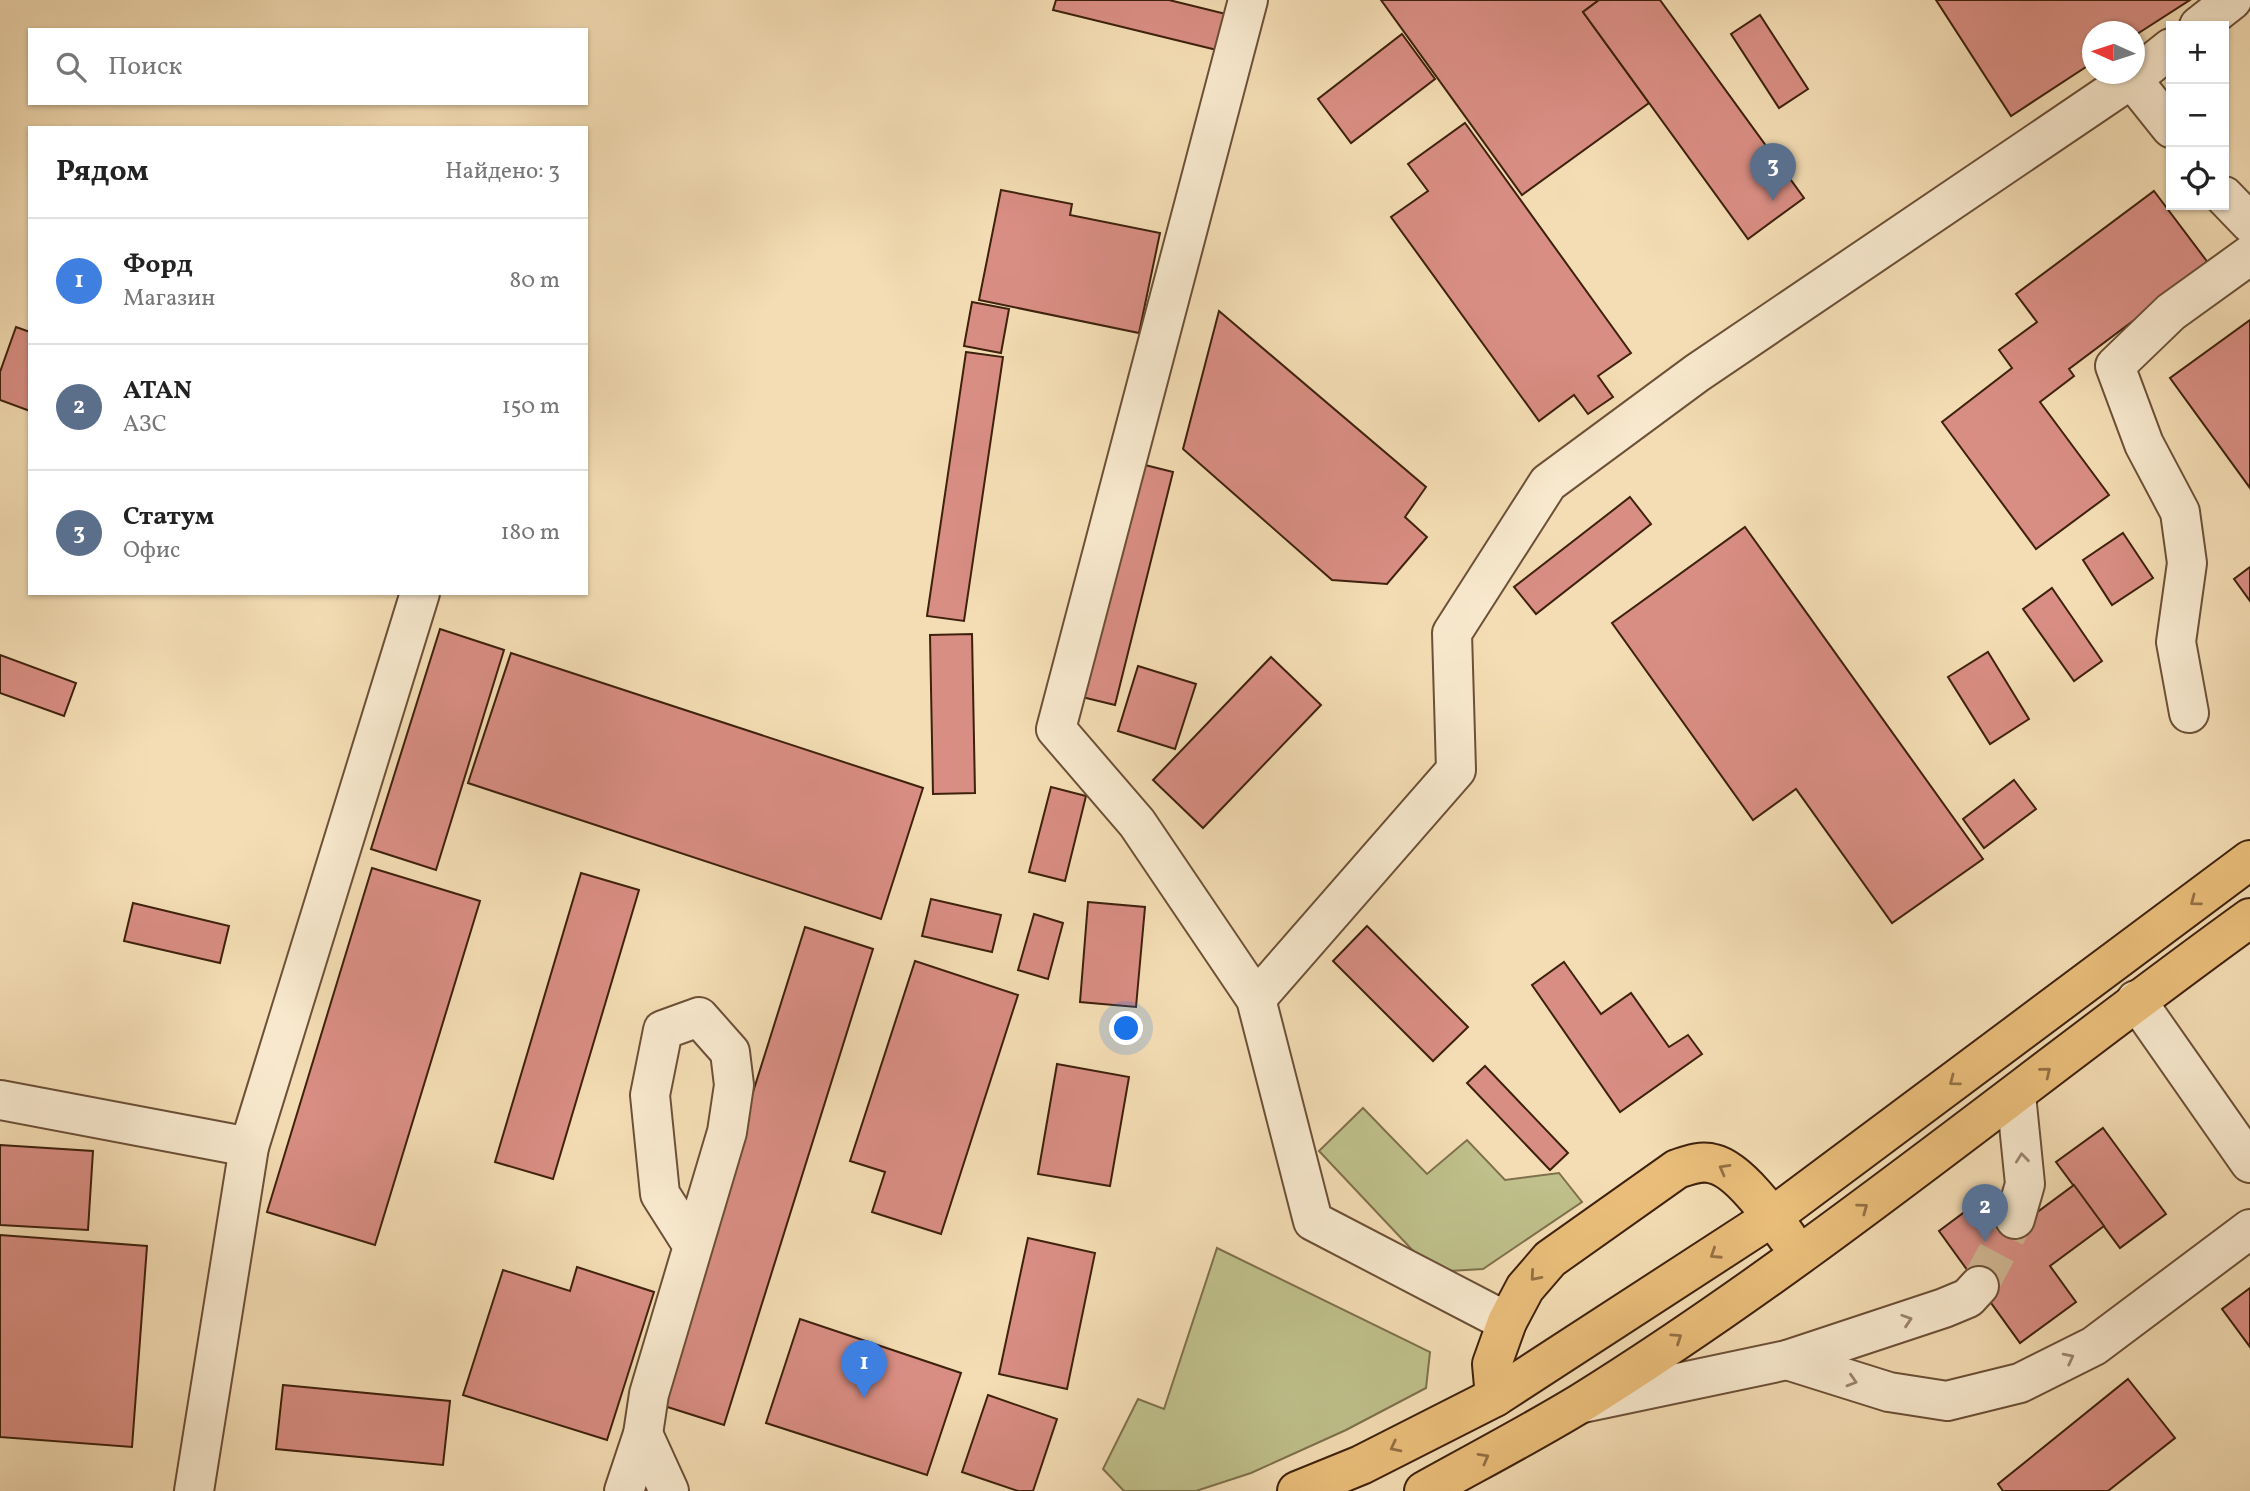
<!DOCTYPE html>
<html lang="ru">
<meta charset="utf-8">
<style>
:root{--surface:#fff;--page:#f6f6f6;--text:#222;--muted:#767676;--line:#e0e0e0;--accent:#8f2418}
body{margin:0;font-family:Vollkorn,serif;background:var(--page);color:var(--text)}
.controls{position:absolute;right:21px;top:21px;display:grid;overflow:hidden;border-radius:0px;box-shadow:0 2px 5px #0004}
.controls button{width:63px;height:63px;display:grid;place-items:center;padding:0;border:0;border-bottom:2px solid var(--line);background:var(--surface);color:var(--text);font:35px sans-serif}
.compass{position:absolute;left:2082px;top:21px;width:63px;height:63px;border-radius:50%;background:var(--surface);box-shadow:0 2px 5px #0004;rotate:273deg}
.you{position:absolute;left:1127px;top:1029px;width:24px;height:24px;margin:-18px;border:5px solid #fff;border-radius:50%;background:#1a73e8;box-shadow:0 0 0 10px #1a73e833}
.badge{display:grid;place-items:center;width:46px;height:46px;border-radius:50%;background:var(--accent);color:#fff;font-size:23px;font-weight:700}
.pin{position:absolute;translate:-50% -58px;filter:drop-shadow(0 2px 4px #0008)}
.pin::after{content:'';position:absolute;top:37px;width:24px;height:21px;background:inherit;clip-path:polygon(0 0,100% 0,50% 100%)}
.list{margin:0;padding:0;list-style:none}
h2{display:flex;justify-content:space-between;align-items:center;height:91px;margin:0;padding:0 28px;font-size:30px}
h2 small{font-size:23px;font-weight:400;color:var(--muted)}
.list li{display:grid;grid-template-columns:46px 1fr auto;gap:21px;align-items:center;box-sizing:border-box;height:126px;padding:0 28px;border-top:2px solid var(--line)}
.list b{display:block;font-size:26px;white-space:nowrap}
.list p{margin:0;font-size:23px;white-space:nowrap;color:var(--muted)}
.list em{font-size:23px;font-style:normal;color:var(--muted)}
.icon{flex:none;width:38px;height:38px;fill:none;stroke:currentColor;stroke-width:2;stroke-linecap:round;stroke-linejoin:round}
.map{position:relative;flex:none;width:2250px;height:1491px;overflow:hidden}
.search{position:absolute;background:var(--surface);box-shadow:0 2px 5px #0004;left:28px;top:28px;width:560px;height:77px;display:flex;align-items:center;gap:18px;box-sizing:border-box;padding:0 24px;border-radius:0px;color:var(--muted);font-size:26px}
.panel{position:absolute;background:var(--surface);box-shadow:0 2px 5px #0004;left:28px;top:126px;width:560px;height:469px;border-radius:0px}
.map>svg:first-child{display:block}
</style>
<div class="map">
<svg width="2250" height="1491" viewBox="0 0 2250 1491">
<rect width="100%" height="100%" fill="#f4ddb4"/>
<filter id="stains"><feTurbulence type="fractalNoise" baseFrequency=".00286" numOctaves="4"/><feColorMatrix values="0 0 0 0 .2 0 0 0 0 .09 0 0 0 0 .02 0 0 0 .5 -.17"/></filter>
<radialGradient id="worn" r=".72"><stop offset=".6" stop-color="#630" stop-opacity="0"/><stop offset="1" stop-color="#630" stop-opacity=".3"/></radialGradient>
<g fill="#bfc08b" stroke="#7e704c" stroke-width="2">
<polygon points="1363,1108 1427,1174 1467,1140 1505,1180 1559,1173 1582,1202 1483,1269 1433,1272 1319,1151"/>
<polygon points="1217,1248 1430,1352 1426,1388 1346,1430 1251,1473 1196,1491 1124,1491 1103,1469 1138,1399 1164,1409"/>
</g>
<g fill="#d98e83" stroke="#3e210d" stroke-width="2">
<polygon points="1056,0 1169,0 1234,16 1225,52 1053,10"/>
<polygon points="1381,0 1599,0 1583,12 1649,103 1522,195"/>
<polygon points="1599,0 1660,0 1804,198 1748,239 1583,12"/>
<polygon points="1936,0 2190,0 2134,36 2134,32 2092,32 2092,63 2011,116"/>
<polygon points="1760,15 1808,89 1779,108 1731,34"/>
<polygon points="1402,34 1435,79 1351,143 1318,99"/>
<polygon points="1465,123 1631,353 1598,376 1613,397 1588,414 1574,395 1539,421 1391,217 1428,191 1408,164"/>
<polygon points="1001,190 1072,204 1070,215 1160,233 1139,333 979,300"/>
<polygon points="2154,191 2209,264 2069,369 2074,376 2040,402 2109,495 2036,549 1942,422 2012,368 1999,350 2037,322 2016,294"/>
<polygon points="972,302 1009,309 1001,353 964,346"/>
<polygon points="1219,311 1426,487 1405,517 1427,537 1387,584 1332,580 1183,449"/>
<polygon points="2250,320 2250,488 2170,378"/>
<polygon points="16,327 30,332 30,411 0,400 0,372"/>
<polygon points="966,352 1003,357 964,621 927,616"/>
<polygon points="1141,464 1173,472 1115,705 1082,697"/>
<polygon points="1630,497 1651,524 1536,614 1514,587"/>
<polygon points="1745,527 1983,859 1892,923 1796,789 1753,820 1612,623"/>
<polygon points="2123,533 2153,578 2112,605 2083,560"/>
<polygon points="2250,567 2250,601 2234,579"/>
<polygon points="2052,588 2102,661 2074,681 2023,609"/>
<polygon points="440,629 504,650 436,870 371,849"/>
<polygon points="972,634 975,793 933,794 930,635"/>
<polygon points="1988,652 2029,719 1990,744 1948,677"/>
<polygon points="511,653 923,788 881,919 468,783"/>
<polygon points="0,655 76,683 64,716 0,693"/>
<polygon points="1271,657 1321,705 1203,828 1153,780"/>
<polygon points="1138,666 1196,684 1175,749 1118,731"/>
<polygon points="2014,780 2036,809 1984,848 1963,819"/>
<polygon points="1051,787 1086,796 1065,881 1029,872"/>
<polygon points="372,868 480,901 375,1245 267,1212"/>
<polygon points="581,873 639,890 553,1179 495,1162"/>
<polygon points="931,899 1001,915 992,952 922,936"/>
<polygon points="1088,902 1145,907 1136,1007 1080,1002"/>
<polygon points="133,903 229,926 220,963 124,941"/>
<polygon points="1034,914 1063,923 1048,979 1018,970"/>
<polygon points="1367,926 1468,1027 1433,1061 1333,961"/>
<polygon points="805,927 873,949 724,1425 655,1403"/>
<polygon points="915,961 1018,995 941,1234 872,1212 885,1172 850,1161"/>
<polygon points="1564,962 1601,1014 1631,993 1669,1047 1688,1035 1702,1054 1620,1112 1532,985"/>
<polygon points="1057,1064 1129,1077 1110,1186 1038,1174"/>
<polygon points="1485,1066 1568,1153 1550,1170 1467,1083"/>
<polygon points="2103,1128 2166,1214 2120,1248 2056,1162"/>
<polygon points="0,1145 93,1151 88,1230 0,1225"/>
<polygon points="2074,1185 2104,1226 2050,1266 2076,1302 2020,1343 1939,1231 1994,1190 2020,1225"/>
<polygon points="0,1235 147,1246 132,1447 0,1437"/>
<polygon points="1028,1238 1095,1253 1067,1389 999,1374"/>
<polygon points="577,1267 654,1292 607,1440 463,1395 503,1270 570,1291"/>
<polygon points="2250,1288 2250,1347 2222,1309"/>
<polygon points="800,1319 961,1373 927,1475 766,1423"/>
<polygon points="2128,1379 2175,1438 2108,1491 2003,1491 1998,1484"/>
<polygon points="283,1385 450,1401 443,1465 276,1449"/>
<polygon points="988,1395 1057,1419 1033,1491 1018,1491 962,1472"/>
</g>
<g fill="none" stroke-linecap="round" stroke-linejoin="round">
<polyline stroke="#d0b793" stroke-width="38" stroke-dasharray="38 19" stroke-linecap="butt" points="1979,1286 2015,1219"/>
<g stroke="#6c5037" stroke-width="42">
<g id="minor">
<polyline points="1248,0 1056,729 1137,823 1256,999 1313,1221 1507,1322"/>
<polyline points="2199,26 2232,0"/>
<polyline points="2131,78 2171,128"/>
<polyline points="2224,196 2250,223"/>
<polyline points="2189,713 2176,642 2187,563 2180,512 2144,444 2115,366 2171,312 2250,255"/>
<polyline points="1256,999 1456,770 1452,633 1548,483 1697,373 2137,75 2171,48"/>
<polyline points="2136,1000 2250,1163"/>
<polyline points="0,1100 249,1147"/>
<polyline points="2015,1219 2025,1184 2016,1095"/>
<polyline points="1787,1360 1889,1392 1947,1401 2020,1383 2094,1346 2250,1229"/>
<polyline points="1583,1403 1787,1360 1944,1308 1968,1298 1979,1286"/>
<polyline points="643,1434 669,1491"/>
<polyline points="194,1491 249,1147 420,593"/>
<polyline points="624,1491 643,1434 649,1394 727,1132 734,1085 730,1052 699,1017 663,1030 650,1095 660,1194 693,1246"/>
</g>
</g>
<g stroke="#3e210d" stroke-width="42">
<g id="major">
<path d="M 1495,1397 L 1492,1364 L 1507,1322 L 1525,1288 L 1550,1259 L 1677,1169 C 1689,1165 1701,1160 1714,1164 C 1739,1170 1772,1216 1787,1237"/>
<polyline points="1297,1491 1361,1465 1495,1397 1772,1217 2250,860"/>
<path d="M 1424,1491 C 1476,1462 1530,1434 1581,1403 C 1815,1257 2027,1079 2250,918"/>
</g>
</g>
<use href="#minor" stroke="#f8e9ce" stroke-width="38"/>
<use href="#major" stroke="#eabe7a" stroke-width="38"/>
</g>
<defs><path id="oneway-chevron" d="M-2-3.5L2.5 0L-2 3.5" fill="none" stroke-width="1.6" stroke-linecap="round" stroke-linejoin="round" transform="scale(1.75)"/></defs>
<g stroke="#947044">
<use href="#oneway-chevron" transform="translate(2195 901) rotate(143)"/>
<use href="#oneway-chevron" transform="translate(2046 1072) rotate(-39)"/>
<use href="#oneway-chevron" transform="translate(1954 1081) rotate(143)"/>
<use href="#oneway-chevron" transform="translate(1724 1169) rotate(-151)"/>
<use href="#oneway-chevron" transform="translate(1863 1208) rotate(-36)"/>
<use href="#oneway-chevron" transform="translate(1715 1254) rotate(147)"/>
<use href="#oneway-chevron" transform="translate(1535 1276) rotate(131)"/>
<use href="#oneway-chevron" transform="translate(1677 1338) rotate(-34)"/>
<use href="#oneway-chevron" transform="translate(1395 1447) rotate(153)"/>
<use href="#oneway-chevron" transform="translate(1484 1458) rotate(-29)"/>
</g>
<g stroke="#9b856e">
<use href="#oneway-chevron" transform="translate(2022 1158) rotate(-96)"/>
<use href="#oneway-chevron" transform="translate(1907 1320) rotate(-18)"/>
<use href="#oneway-chevron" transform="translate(2069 1358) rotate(-27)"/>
<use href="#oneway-chevron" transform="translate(1852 1381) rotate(17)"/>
</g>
<rect width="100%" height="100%" filter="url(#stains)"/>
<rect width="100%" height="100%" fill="url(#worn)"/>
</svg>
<div class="controls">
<button>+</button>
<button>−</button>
<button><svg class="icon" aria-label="locate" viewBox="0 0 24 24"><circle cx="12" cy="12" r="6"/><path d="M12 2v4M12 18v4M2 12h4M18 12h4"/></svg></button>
</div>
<svg class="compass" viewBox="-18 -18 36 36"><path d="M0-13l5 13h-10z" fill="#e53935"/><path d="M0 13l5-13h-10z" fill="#767676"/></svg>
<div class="you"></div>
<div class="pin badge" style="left:864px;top:1398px;background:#3f7fe0">1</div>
<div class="pin badge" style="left:1985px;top:1242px;background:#5c6f8a">2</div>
<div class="pin badge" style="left:1773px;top:201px;background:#5c6f8a">3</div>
<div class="search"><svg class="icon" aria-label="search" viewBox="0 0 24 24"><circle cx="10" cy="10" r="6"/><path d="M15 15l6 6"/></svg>Поиск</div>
<section class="panel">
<h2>Рядом<small>Найдено: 3</small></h2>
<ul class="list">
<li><span class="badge" style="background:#3f7fe0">1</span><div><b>Форд</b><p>Магазин</p></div><em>80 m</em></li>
<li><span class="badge" style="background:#5c6f8a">2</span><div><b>ATAN</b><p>АЗС</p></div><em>150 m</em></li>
<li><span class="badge" style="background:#5c6f8a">3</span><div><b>Статум</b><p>Офис</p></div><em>180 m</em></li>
</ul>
</section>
</div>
